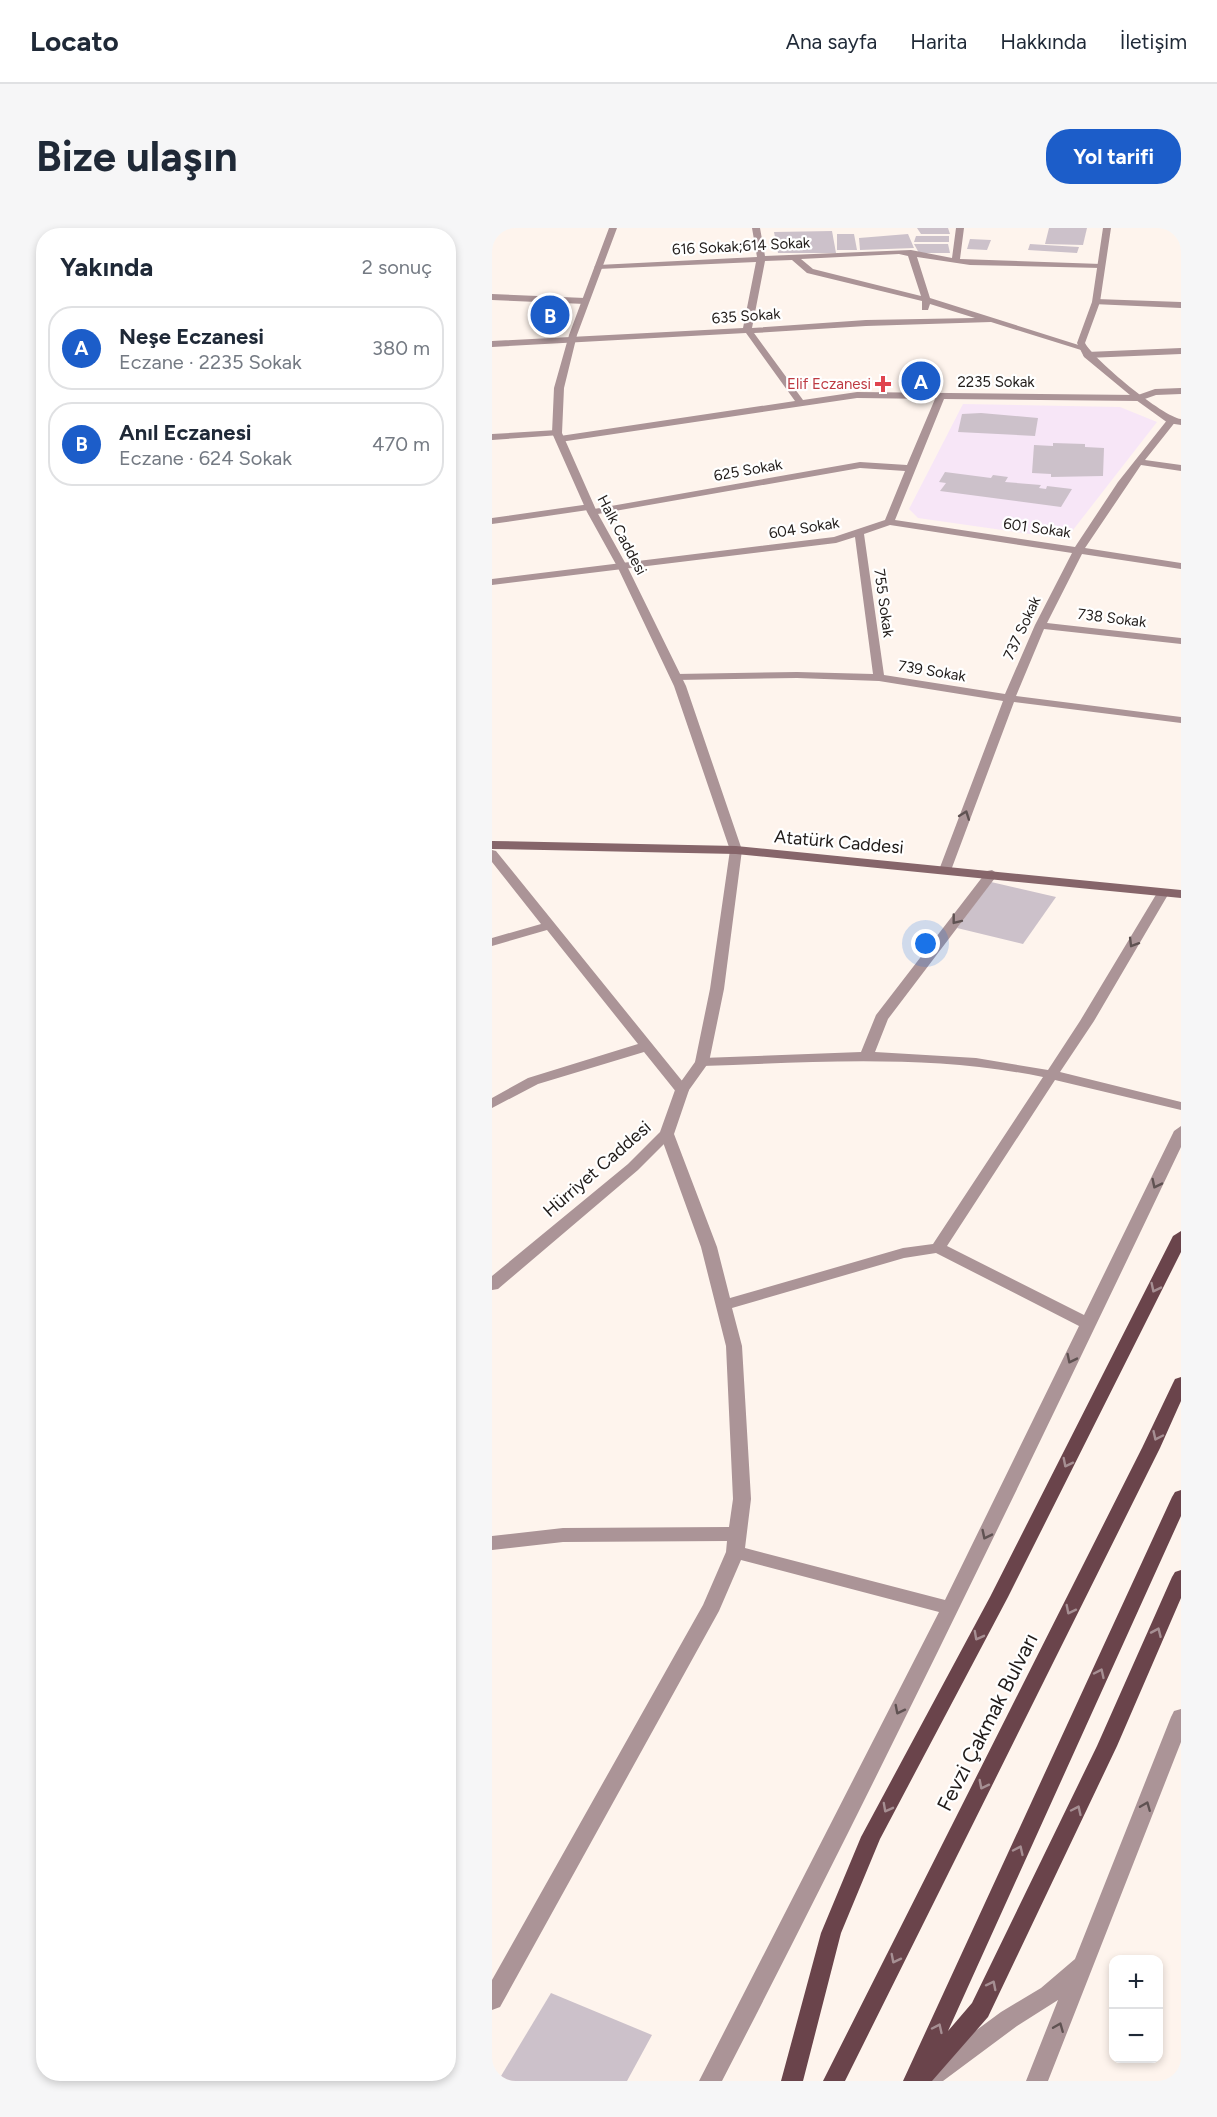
<!DOCTYPE html>
<html lang="tr">
<meta charset="utf-8">
<style>
:root{--surface:#fff;--page:#f6f6f7;--text:#1f2937;--muted:#747a83;--line:#e0e1e3;--accent:#1c5dc9}
body{margin:0;font-family:Figtree,sans-serif;background:var(--page);color:var(--text)}
.controls{position:absolute;right:18px;bottom:18px;display:grid;overflow:hidden;border-radius:12px;box-shadow:0 3px 9px #0003}
.controls button{width:54px;height:54px;display:grid;place-items:center;padding:0;border:0;border-bottom:2px solid var(--line);background:var(--surface);color:var(--text);font:30px sans-serif}
.you{position:absolute;left:434px;top:716px;width:21px;height:21px;margin:-15px;border:4px solid #fff;border-radius:50%;background:#1a73e8;box-shadow:0 0 0 9px #1a73e833}
.badge{display:grid;place-items:center;width:39px;height:39px;border-radius:50%;background:var(--accent);color:#fff;font-size:20px;font-weight:700}
.pin{position:absolute;translate:-50% -50%;border:3px solid #fff;box-shadow:0 2px 6px #0006}
.list{margin:0;padding:0;list-style:none}
h2{display:flex;justify-content:space-between;align-items:center;height:78px;margin:0;padding:0 24px;font-size:26px}
h2 small{font-size:20px;font-weight:400;color:var(--muted)}
.list li{display:grid;grid-template-columns:39px 1fr auto;gap:18px;align-items:center;box-sizing:border-box;height:84px;margin:0 12px 12px;padding:0 12px;border:2px solid var(--line);border-radius:24px}
.list b{display:block;font-size:22px;white-space:nowrap}
.list p{margin:0;font-size:20px;white-space:nowrap;color:var(--muted)}
.list em{font-size:20px;font-style:normal;color:var(--muted)}
.map{position:relative;flex:none;width:689px;height:1853px;overflow:hidden;border-radius:24px}
header{display:flex;align-items:center;gap:36px;box-sizing:border-box;height:84px;padding:0 30px;background:var(--surface);border-bottom:2px solid var(--line)}
header strong{font-size:28px}
nav{display:flex;gap:33px;margin-inline-start:auto;font-size:21px}
.intro{display:flex;align-items:center;justify-content:space-between;box-sizing:border-box;height:144px;padding:0 36px}
h1{margin:0;font-size:42px}
.button{padding:15px 27px;border-radius:24px;background:var(--accent);color:#fff;font-size:21px;font-weight:700}
main{display:flex;gap:36px;padding:0 36px}
aside{flex:1;background:var(--surface);border-radius:24px;box-shadow:0 3px 9px #0003}
.map>svg:first-child{display:block}
</style>
<header>
<strong>Locato</strong>
<nav><a>Ana sayfa</a><a>Harita</a><a>Hakkında</a><a>İletişim</a></nav>
</header>
<div class="intro"><h1>Bize ulaşın</h1><a class="button">Yol tarifi</a></div>
<main>
<aside>
<h2>Yakında<small>2 sonuç</small></h2>
<ul class="list">
<li><span class="badge">A</span><div><b>Neşe Eczanesi</b><p>Eczane · 2235 Sokak</p></div><em>380 m</em></li>
<li><span class="badge">B</span><div><b>Anıl Eczanesi</b><p>Eczane · 624 Sokak</p></div><em>470 m</em></li>
</ul>
</aside>
<div class="map">
<svg width="689" height="1853" viewBox="0 0 689 1853">
<rect width="100%" height="100%" fill="#fef4ed"/>
<polygon fill="#f7e6f7" points="471,176 628,179 665,194 574,311 426,290 417,281"/>
<g fill="#ccc1ca">
<polygon points="425,0 456,0 458,6 429,6"/>
<polygon points="557,0 595,0 591,17 553,16"/>
<polygon points="340,3 344,25 286,25 282,4"/>
<polygon points="345,6 362,6 365,22 345,22"/>
<polygon points="416,6 422,20 368,22 367,10"/>
<polygon points="424,8 457,8 457,14 422,14"/>
<polygon points="478,11 499,12 495,22 475,21"/>
<polygon points="422,16 456,16 458,25 427,25"/>
<polygon points="538,16 553,17 587,19 585,25 536,22"/>
<polygon points="489,185 546,190 543,208 466,204 470,186"/>
<polygon points="561,215 593,216 593,219 612,220 611,248 559,249 559,246 540,245 542,217 561,218"/>
<polygon points="453,244 499,250 501,247 516,249 513,254 549,257 547,260 554,261 555,258 580,261 569,279 448,263 454,255 447,254"/>
<polygon points="499,654 564,669 531,716 465,700"/>
<polygon points="59,1765 160,1807 135,1853 6,1853"/>
</g>
<g fill="none" stroke-linecap="round" stroke-linejoin="round">
<g fill="#ab9497" fill-rule="evenodd">
<path d="M 260,0 L 268,0 L 273,28 L 419,22 L 460,30 L 464,0 L 472,0 L 468,31 L 609,36 L 613,38 L 609,40 L 478,37 L 425,29 L 438,70 L 596,120 L 589,122 L 499,94 L 374,98 L 262,105 L 311,172 L 365,164 L 646,167 L 663,161 L 689,160 L 689,166 L 664,167 L 647,173 L 452,171 L 403,292 L 583,319 L 626,254 L 676,191 L 684,193 L 653,232 L 689,237 L 689,243 L 649,237 L 593,320 L 689,335 L 689,341 L 590,326 L 555,395 L 689,410 L 689,416 L 552,401 L 524,468 L 689,489 L 689,495 L 522,474 L 458,645 L 448,645 L 447,642 L 511,473 L 387,453 L 305,450 L 184,452 L 178,449 L 184,446 L 305,444 L 381,446 L 363,309 L 344,315 L 0,357 L 0,351 L 342,309 L 393,292 L 413,243 L 368,240 L 100,287 L 96,286 L 96,282 L 0,296 L 0,290 L 98,276 L 102,277 L 102,281 L 368,234 L 415,237 L 443,171 L 365,170 L 68,214 L 63,211 L 68,208 L 303,173 L 254,105 L 0,119 L 0,113 L 251,100 L 264,34 L 106,41 L 102,39 L 106,37 L 265,29 ZM 407,26 L 416,28 L 429,68 L 321,41 L 309,31 ZM 300,32 L 315,45 L 430,73 L 430,82 L 436,82 L 438,76 L 483,90 L 374,92 L 260,100 L 273,33 ZM 398,297 L 580,325 L 543,397 L 513,466 L 392,447 L 372,306 Z"/>
<polygon points="0,66 93,70 97,73 93,76 0,72"/>
<polygon points="604,71 689,74 689,80 601,76 601,72"/>
<polygon points="689,120 689,126 595,130 591,127 595,124"/>
<polygon points="65,202 68,203 68,207 0,212 0,206"/>
<polygon points="0,622 4,623 195,859 197,862 195,865 185,865 152,824 46,856 0,880 0,870 36,850 146,816 55,702 0,718 0,710 49,696 0,634"/>
<path d="M 500,642 L 506,646 L 396,791 L 383,824 L 484,830 L 556,842 L 588,793 L 665,665 L 671,661 L 677,665 L 602,793 L 568,844 L 689,874 L 689,882 L 563,852 L 455,1018 L 592,1087 L 682,903 L 689,898 L 689,919 C 540,1232 389,1545 230,1853 L 207,1853 L 447,1384 L 249,1332 L 227,1383 L 8,1779 L 0,1782 L 0,1752 L 211,1377 L 234,1324 L 235,1313 L 71,1314 L 0,1322 L 0,1308 L 71,1300 L 237,1299 L 241,1271 L 234,1118 L 209,1019 L 168,906 L 175,901 L 182,906 L 225,1019 L 238,1070 L 411,1020 L 441,1016 L 551,849 C 437,826 325,834 210,838 L 203,834 L 210,830 L 369,824 L 384,787 L 495,643 ZM 444,1025 L 587,1098 L 453,1372 L 253,1320 L 259,1271 L 250,1118 L 240,1080 L 412,1030 Z"/>
<polygon points="689,1481 689,1514 556,1853 534,1853 566,1772 525,1798 451,1853 422,1853 425,1846 509,1784 549,1760 583,1731 679,1489 682,1483"/>
</g>
<g fill="#ab9497" fill-rule="evenodd">
<polygon points="117,0 125,0 85,107 72,160 70,205 105,284 136,340 194,458 250,622 232,761 217,834 197,862 182,906 146,942 6,1061 0,1062 0,1048 136,936 168,904 183,862 203,834 218,761 238,622 182,458 126,340 95,284 60,205 62,160 77,107"/>
<path d="M 611,0 L 619,0 L 608,74 L 593,115 C 602,132 671,189 689,191 L 689,197 L 676,195 L 644,172 L 592,129 L 585,115 L 600,74 Z"/>
</g>
<polygon fill="#86656a" fill-rule="evenodd" points="0,613 244,618 689,662 689,670 244,626 0,621"/>
<g fill="#6a444b" fill-rule="evenodd">
<polygon points="689,1003 689,1024 516,1369 388,1611 349,1705 311,1853 289,1853 329,1705 369,1609 498,1369 681,1008"/>
<polygon points="689,1149 689,1173 668,1220 353,1853 331,1853 650,1220 681,1155 683,1151"/>
<polygon points="689,1262 689,1288 456,1803 480,1775 605,1518 680,1349 683,1344 689,1342 689,1370 625,1518 496,1789 440,1853 411,1853 680,1269 683,1264"/>
</g>
</g>
<defs><path id="oneway-chevron" d="M-2-3.5L2.5 0L-2 3.5" fill="none" stroke-width="1.6" stroke-linecap="round" stroke-linejoin="round" transform="scale(1.5)"/></defs>
<g stroke="#5f5252">
<use href="#oneway-chevron" transform="translate(473 587) rotate(-70)"/>
<use href="#oneway-chevron" transform="translate(464 692) rotate(128)"/>
<use href="#oneway-chevron" transform="translate(641 715) rotate(121)"/>
<use href="#oneway-chevron" transform="translate(664 956) rotate(116)"/>
<use href="#oneway-chevron" transform="translate(579 1131) rotate(116)"/>
<use href="#oneway-chevron" transform="translate(494 1307) rotate(116)"/>
<use href="#oneway-chevron" transform="translate(407 1482) rotate(117)"/>
<use href="#oneway-chevron" transform="translate(654 1578) rotate(-68)"/>
<use href="#oneway-chevron" transform="translate(567 1799) rotate(-68)"/>
</g>
<g stroke="#a68f93">
<use href="#oneway-chevron" transform="translate(663 1060) rotate(116)"/>
<use href="#oneway-chevron" transform="translate(665 1208) rotate(115)"/>
<use href="#oneway-chevron" transform="translate(575 1235) rotate(117)"/>
<use href="#oneway-chevron" transform="translate(578 1382) rotate(117)"/>
<use href="#oneway-chevron" transform="translate(665 1404) rotate(-66)"/>
<use href="#oneway-chevron" transform="translate(486 1408) rotate(118)"/>
<use href="#oneway-chevron" transform="translate(608 1445) rotate(-65)"/>
<use href="#oneway-chevron" transform="translate(491 1557) rotate(117)"/>
<use href="#oneway-chevron" transform="translate(395 1580) rotate(118)"/>
<use href="#oneway-chevron" transform="translate(585 1582) rotate(-65)"/>
<use href="#oneway-chevron" transform="translate(527 1622) rotate(-65)"/>
<use href="#oneway-chevron" transform="translate(403 1731) rotate(117)"/>
<use href="#oneway-chevron" transform="translate(500 1757) rotate(-63)"/>
<use href="#oneway-chevron" transform="translate(446 1800) rotate(-65)"/>
</g>
<path fill="#e0444e" stroke="#fff" stroke-width="2" d="M388 147h6v6h6v6h-6v6h-6v-6h-6v-6h6z"/>
<g text-anchor="middle" dominant-baseline="central" stroke-width="4.5" stroke-linejoin="round" paint-order="stroke">
<g font-size="15" fill="#211c1a" stroke="#fff">
<text transform="translate(249 18) rotate(-3)">616 Sokak;614 Sokak</text>
<text transform="translate(254 88) rotate(-4)">635 Sokak</text>
<text x="504" y="154">2235 Sokak</text>
<text transform="translate(256 242) rotate(-10)">625 Sokak</text>
<text transform="translate(312 300) rotate(-9)">604 Sokak</text>
<text transform="translate(545 300) rotate(8)">601 Sokak</text>
<text transform="translate(130 307) rotate(62)">Halk Caddesi</text>
<text transform="translate(392 375) rotate(82)">755 Sokak</text>
<text transform="translate(620 390) rotate(7)">738 Sokak</text>
<text transform="translate(530 400) rotate(-65)">737 Sokak</text>
<text transform="translate(440 443) rotate(9)">739 Sokak</text>
</g>
<g font-size="15" fill="#be3a42" stroke="#fff" text-anchor="end">
<text x="379" y="156">Elif Eczanesi</text>
</g>
<g font-size="18" fill="#211c1a" stroke="#fff">
<text transform="translate(347 614) rotate(5)">Atatürk Caddesi</text>
<text transform="translate(105 941) rotate(-41)">Hürriyet Caddesi</text>
</g>
<g font-size="21" fill="#211c1a" stroke="#fff">
<text transform="translate(495 1494) rotate(-63)">Fevzi Çakmak Bulvarı</text>
</g>
</g>
</svg>
<div class="controls">
<button>+</button>
<button>−</button>
</div>
<div class="you"></div>
<div class="pin badge" style="left:429px;top:153px">A</div>
<div class="pin badge" style="left:58px;top:87px">B</div>
</div>
</main>
